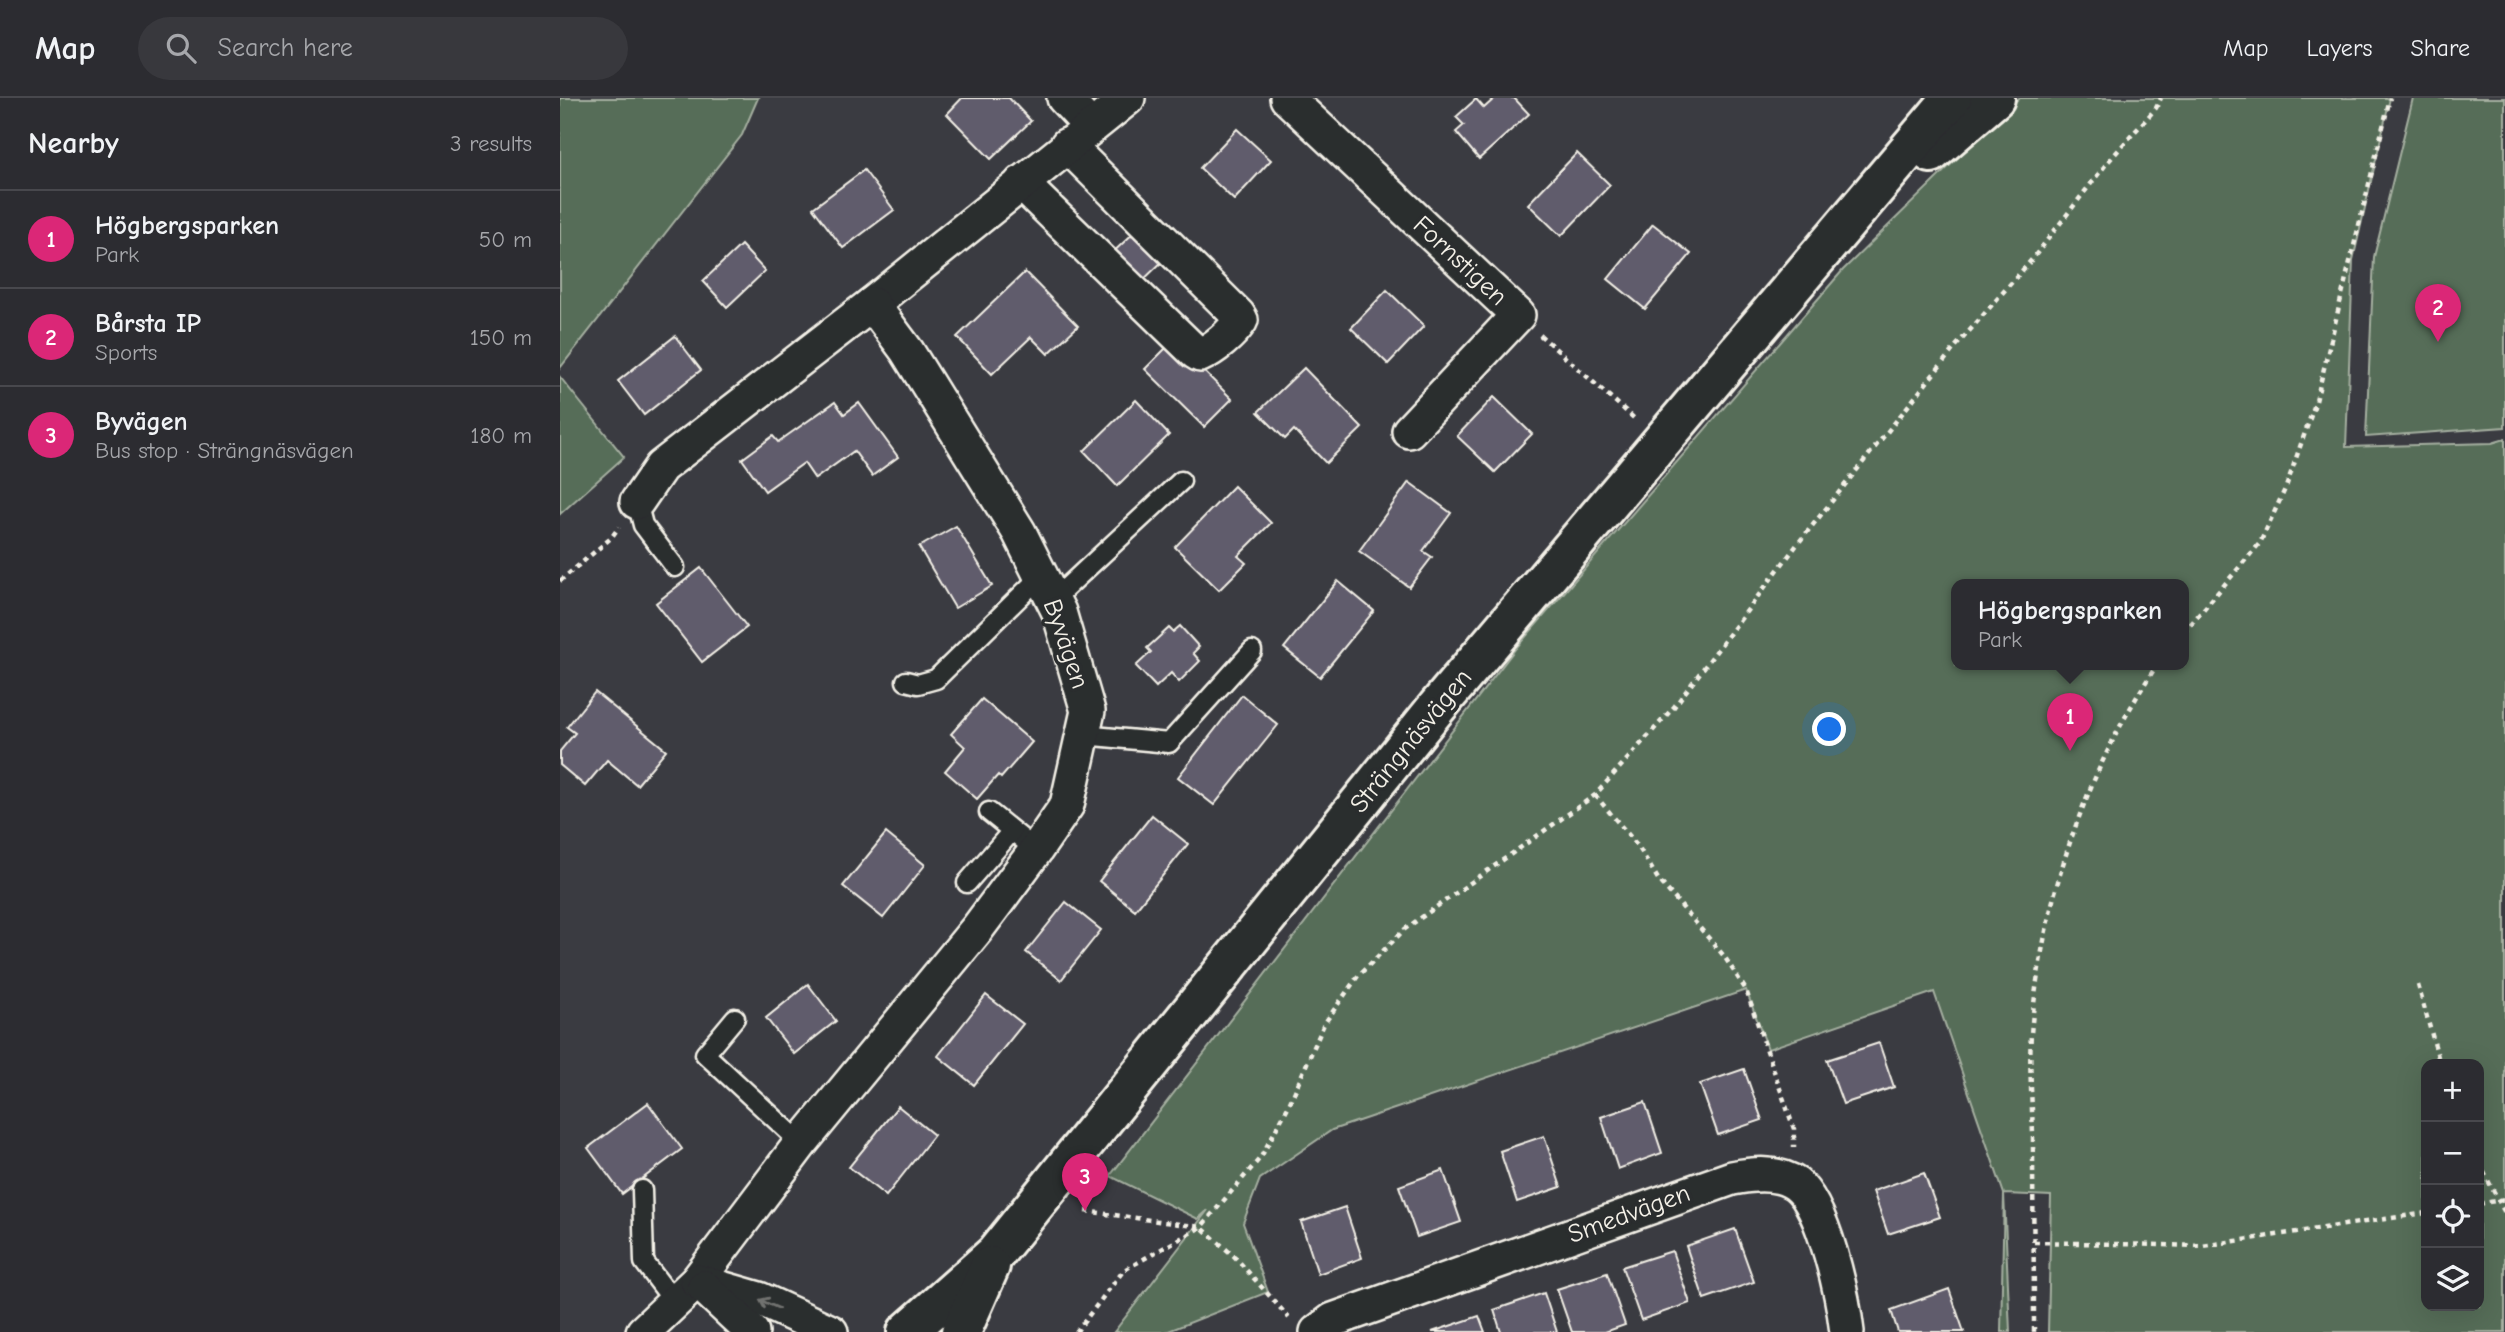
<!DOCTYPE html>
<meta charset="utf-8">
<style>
:root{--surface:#2c2c31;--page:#38383d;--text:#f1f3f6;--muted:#a6a7ab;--line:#48484d;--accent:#db2777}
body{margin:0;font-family:"Comic Neue",sans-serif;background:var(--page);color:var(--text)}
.controls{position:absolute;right:21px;bottom:21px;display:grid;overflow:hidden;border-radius:14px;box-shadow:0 7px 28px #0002}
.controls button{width:63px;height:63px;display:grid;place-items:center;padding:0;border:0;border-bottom:2px solid var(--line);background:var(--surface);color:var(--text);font:35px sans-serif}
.you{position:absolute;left:1270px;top:632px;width:24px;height:24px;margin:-18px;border:5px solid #fff;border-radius:50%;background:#1a73e8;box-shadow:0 0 0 10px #1a73e833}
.badge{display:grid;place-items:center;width:46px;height:46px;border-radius:50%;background:var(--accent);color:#fff;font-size:23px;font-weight:700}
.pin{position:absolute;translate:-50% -58px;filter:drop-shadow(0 2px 4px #0008)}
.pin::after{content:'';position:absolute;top:37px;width:24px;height:21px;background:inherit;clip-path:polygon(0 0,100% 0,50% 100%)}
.popup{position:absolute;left:1391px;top:481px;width:238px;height:91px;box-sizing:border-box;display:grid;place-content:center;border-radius:14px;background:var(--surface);filter:drop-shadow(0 2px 5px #0005);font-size:23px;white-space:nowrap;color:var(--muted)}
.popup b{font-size:26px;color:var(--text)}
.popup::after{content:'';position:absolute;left:50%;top:100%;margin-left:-14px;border:14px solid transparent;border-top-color:var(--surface)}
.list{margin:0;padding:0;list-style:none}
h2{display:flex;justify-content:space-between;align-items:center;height:91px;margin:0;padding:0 28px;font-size:30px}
h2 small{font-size:23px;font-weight:400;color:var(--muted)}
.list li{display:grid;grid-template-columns:46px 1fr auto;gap:21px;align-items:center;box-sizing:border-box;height:98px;padding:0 28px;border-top:2px solid var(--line)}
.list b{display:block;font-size:26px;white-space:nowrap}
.list p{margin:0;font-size:23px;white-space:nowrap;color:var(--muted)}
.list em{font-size:23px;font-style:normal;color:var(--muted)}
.icon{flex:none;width:38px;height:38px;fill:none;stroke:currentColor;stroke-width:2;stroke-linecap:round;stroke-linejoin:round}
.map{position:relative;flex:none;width:1945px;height:1234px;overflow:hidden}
header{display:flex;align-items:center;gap:42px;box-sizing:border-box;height:98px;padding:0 35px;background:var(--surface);border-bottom:2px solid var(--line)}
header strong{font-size:33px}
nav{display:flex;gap:38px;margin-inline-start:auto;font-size:24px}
.search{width:490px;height:63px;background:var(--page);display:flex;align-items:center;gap:18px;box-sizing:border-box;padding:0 24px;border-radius:38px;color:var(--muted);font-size:26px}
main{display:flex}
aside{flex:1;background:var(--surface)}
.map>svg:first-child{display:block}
</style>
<header>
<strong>Map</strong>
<div class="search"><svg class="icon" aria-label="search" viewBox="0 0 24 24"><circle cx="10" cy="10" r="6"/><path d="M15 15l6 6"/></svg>Search here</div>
<nav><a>Map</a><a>Layers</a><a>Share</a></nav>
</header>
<main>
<aside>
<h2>Nearby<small>3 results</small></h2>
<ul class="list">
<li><span class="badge">1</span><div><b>Högbergsparken</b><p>Park</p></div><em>50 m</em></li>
<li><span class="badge">2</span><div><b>Bårsta IP</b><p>Sports</p></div><em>150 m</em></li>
<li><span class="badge">3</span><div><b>Byvägen</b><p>Bus stop · Strängnäsvägen</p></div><em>180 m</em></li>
</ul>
</aside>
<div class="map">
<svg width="1945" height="1234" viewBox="0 0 1945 1234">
<rect width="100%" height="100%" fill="#3a3b41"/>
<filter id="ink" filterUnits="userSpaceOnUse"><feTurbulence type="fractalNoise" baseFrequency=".0143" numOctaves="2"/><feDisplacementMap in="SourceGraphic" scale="14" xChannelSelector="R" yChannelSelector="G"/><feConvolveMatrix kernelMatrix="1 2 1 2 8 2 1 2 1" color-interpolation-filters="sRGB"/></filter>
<g filter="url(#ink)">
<g fill="#566d59" stroke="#a5afa0" stroke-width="2" fill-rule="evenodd">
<polygon points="0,0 198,0 182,37 0,270"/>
<path d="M 1459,0 L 1830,0 L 1793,162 L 1786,349 L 1932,345 L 1945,341 L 1945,1234 L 1488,1234 L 1491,1098 L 1444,1096 L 1450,1234 L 1441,1234 L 1444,1096 L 1374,894 L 1208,951 L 1186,892 L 772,1032 L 700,1081 L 683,1125 L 708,1194 L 606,1234 L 554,1234 L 648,1112 L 638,1121 L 550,1078 L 956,550 L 1283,172 ZM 1396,487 L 1624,487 L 1624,567 L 1396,567 ZM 1866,966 L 1919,966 L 1919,1208 L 1866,1208 Z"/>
<polygon points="1853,0 1945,0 1945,329 1806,339 1814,159"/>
<polygon points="0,279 64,359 0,416"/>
</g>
<g fill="#615b6c" stroke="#f4f1e8" stroke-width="2">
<polygon points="402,0 449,0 471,23 431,61 387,16"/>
<polygon points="935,0 954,0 969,16 919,61 896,34 904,27 896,19 916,1 924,10"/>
<polygon points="677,31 711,62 674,102 640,70"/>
<polygon points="1017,55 1050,87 1001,138 968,106"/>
<polygon points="304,72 334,112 283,150 253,110"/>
<polygon points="1093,126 1131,156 1085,211 1048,181"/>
<polygon points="580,129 608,158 576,189 548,159"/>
<polygon points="181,147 205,173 167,209 143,183"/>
<polygon points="465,174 518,228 488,256 471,239 432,276 397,239"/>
<polygon points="827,192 864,228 828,266 791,230"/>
<polygon points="115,238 141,272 84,317 58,283"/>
<polygon points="613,243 672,301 644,329 585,271"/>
<polygon points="744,270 802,330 766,365 734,332 725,341 698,314"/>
<polygon points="934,299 972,336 935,374 897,338"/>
<polygon points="576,302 609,337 557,388 524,353"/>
<polygon points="275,304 284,316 299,305 338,359 312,378 294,353 255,381 244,365 205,393 182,361 213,338 218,344"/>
<polygon points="849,384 891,415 863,453 872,459 849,489 799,453"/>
<polygon points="674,388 711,425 678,458 686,465 659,492 615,449"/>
<polygon points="396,428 432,488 395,510 359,449"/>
<polygon points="141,470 187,529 142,564 96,505"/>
<polygon points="778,483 814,513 760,579 724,550"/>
<polygon points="620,528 639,549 633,555 640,563 619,584 611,575 596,589 576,568 591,554 587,550 609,530 613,534"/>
<polygon points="35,594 106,652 77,687 47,662 25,688 0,667 0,653 15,635 7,629"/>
<polygon points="682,597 718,627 654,707 618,679"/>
<polygon points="422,601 472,644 441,680 438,677 417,701 385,673 405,649 391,636"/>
<polygon points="592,717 628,746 575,812 539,783"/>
<polygon points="326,735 365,767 323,820 283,788"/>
<polygon points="506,804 541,832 501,882 466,854"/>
<polygon points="248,886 276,923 234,956 206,920"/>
<polygon points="426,897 463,926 414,987 378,958"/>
<polygon points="1319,945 1334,989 1283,1006 1267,962"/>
<polygon points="1184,971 1202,1022 1158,1037 1140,986"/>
<polygon points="1085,1004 1102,1055 1058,1071 1041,1019"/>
<polygon points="88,1005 122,1051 62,1096 28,1050"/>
<polygon points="338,1008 374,1037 326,1098 289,1069"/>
<polygon points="984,1038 1001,1089 957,1104 940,1053"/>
<polygon points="883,1072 901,1124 857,1139 839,1088"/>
<polygon points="1364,1075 1380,1119 1328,1136 1313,1093"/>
<polygon points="785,1109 802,1160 758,1176 741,1124"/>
<polygon points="1175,1131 1194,1184 1144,1201 1126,1148"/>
<polygon points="1112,1153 1130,1205 1081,1222 1062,1169"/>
<polygon points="1047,1175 1065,1227 1045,1234 1012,1234 997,1191"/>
<polygon points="1389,1191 1404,1234 1338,1234 1331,1212"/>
<polygon points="984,1195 997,1234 941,1234 934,1212"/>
<polygon points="919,1218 925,1234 872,1234"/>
</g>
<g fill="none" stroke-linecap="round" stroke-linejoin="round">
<g stroke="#f4f1e8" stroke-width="23">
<g id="lane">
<polyline points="77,404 83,427 115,469"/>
<polyline points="493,502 621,383"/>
<polyline points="346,583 358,586 376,581 481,478"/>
<polyline points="523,637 609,645 692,553"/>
<polyline points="429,714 476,752"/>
<polyline points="407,785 452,733"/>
<polyline points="175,920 145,956 241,1045"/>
<polyline points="82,1092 84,1164 115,1205"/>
</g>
</g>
<g stroke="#f4f1e8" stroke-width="38">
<g id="street">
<polyline points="504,0 531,29"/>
<polyline points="727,0 958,217 849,333"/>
<path d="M 461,85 L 635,254 L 640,257 C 654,251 672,236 681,222 L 678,217 L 507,47"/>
<polyline points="312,206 568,0"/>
<polyline points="77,404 101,369 312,206 347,253 459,434 499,514 528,613 507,707 476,752 417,831 241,1045 137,1183 83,1234"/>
<polyline points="137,1183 199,1201 271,1234"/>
<polyline points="144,1189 192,1234"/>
<path d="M 757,1234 L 773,1222 L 1172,1080 C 1192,1076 1218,1073 1236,1086 C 1264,1107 1283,1200 1287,1234"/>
</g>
</g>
<g stroke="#f4f1e8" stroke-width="44">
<g id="secondary">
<polyline points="1371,55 1435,0"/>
<polyline points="347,1234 435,1156 877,609 1392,0"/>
<polyline points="401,1234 430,1168"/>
</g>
</g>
<g stroke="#f4f1e8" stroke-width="4.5" stroke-dasharray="5 5" stroke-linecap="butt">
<polyline points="980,237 1076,322"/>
<polyline points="0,483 51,440 59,429"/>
<polyline points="1624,534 1700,445 1726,389 1756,303 1830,0"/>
<polyline points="1035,697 1078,748 1098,781 1164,858 1186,892 1234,1031 1234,1049"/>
<polyline points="1858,887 1880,966"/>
<polyline points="1919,1065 1945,1115"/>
<polyline points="1919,1106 1945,1101"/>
<polyline points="525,1113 641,1129 675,1159 729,1220"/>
<polyline points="1474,1144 1642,1148 1866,1115"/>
<polyline points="516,1234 564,1172 641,1129 701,1059 728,1009 764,926 798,878 845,831 1035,697 1114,609 1236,448 1396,248 1474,159 1547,65 1596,10 1601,0"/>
<path d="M 1474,1234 C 1474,1168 1473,1103 1473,1037 C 1472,1004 1469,969 1471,936 C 1482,803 1523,678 1597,567"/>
</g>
<use href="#lane" stroke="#2a2d2e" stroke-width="18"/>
<use href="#street" stroke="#2a2d2e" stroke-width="33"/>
<use href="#secondary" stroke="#2a2d2e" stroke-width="38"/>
</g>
<defs><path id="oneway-shaft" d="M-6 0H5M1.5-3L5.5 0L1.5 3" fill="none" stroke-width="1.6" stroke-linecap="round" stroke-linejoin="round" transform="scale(1.75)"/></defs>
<use stroke="#71726f" href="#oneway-shaft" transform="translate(209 1206) rotate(-156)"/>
</g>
<g text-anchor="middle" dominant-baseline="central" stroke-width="7" stroke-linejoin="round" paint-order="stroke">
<g font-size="26" fill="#f4f1e8" stroke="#2a2d2e">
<text transform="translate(900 163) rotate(43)">Fornstigen</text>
<text transform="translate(506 546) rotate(71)">Byvägen</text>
<text transform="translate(851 643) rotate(-51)">Strängnäsvägen</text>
<text transform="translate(1069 1116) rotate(-20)">Smedvägen</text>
</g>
</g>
</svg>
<div class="controls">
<button>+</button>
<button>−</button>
<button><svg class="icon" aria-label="locate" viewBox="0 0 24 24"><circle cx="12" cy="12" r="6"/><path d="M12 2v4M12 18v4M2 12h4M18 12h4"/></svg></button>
<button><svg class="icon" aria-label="layers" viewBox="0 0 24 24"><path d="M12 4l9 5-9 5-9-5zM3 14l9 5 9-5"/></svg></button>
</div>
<div class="you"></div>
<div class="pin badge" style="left:1510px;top:653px">1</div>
<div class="popup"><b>Högbergsparken</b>Park</div>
<div class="pin badge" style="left:1878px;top:244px">2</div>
<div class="pin badge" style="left:525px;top:1113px">3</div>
</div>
</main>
